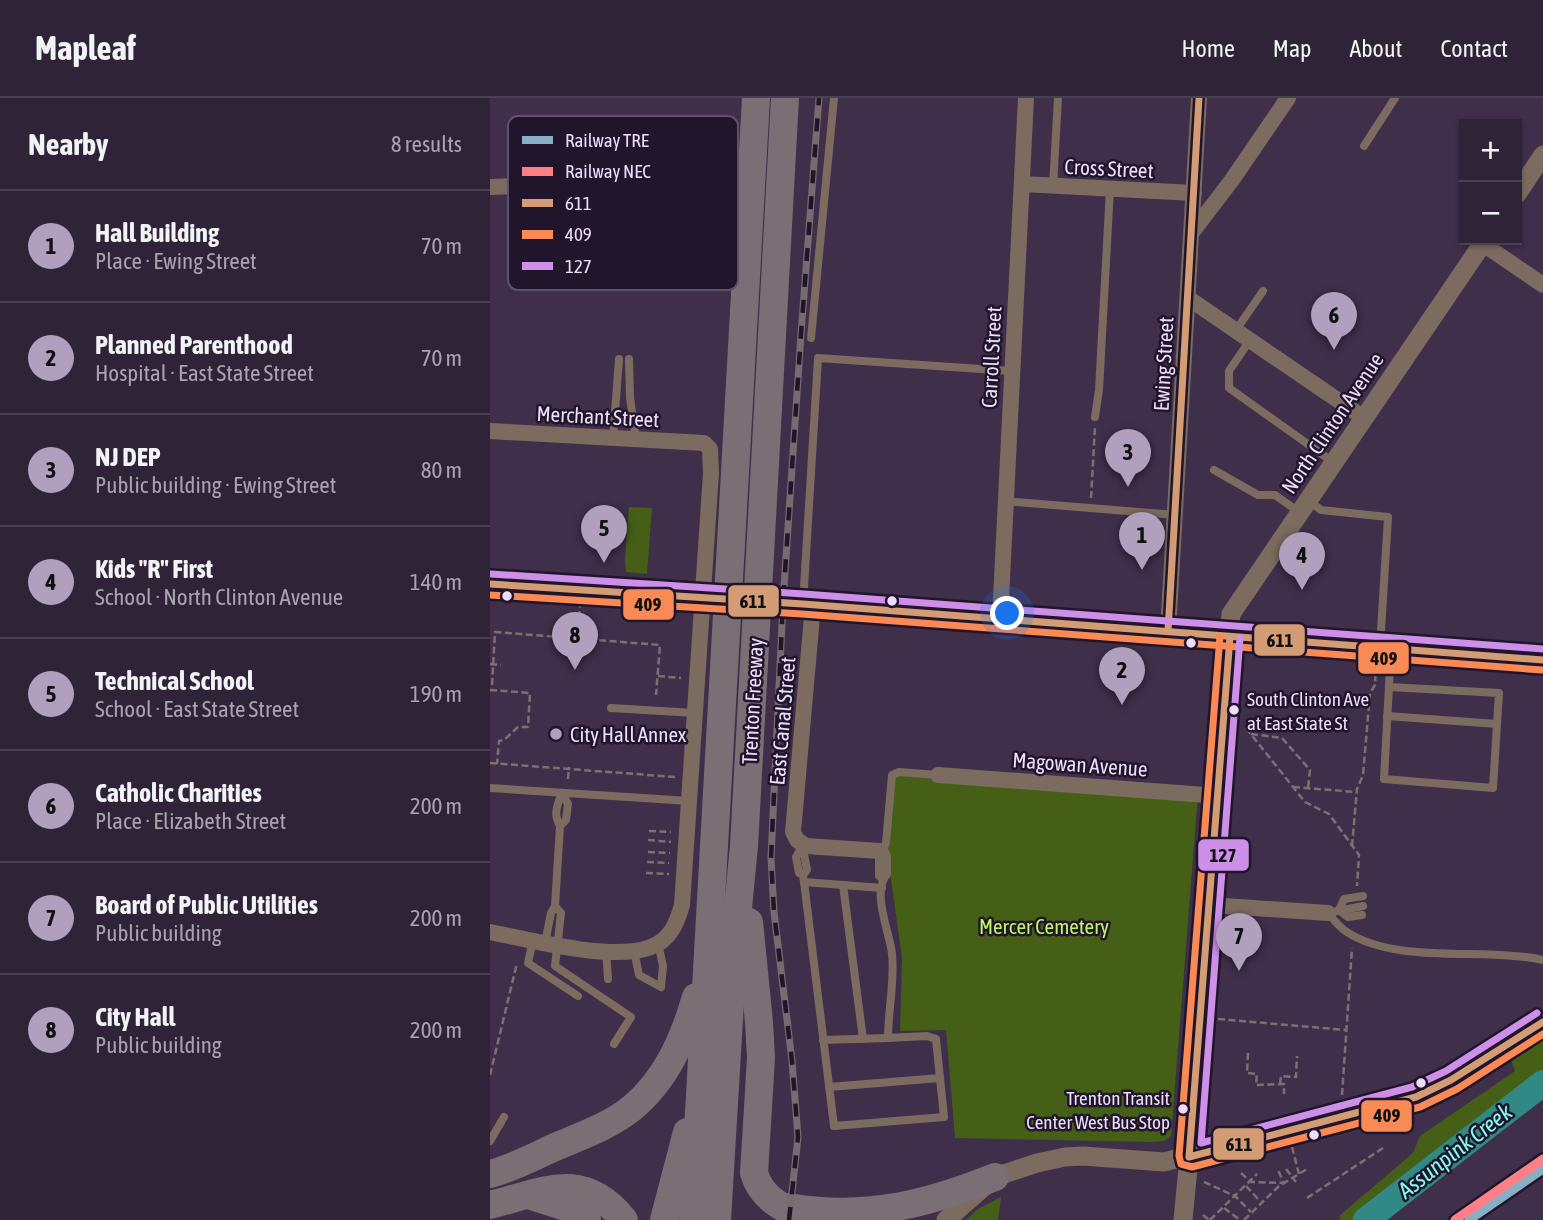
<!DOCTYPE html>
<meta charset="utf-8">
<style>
:root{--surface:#2f2338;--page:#3b2f43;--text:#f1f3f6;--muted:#a7a4ae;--line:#4a4053;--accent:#b0a0be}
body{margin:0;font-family:"Asap Condensed",sans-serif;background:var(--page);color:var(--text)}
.controls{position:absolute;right:21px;top:21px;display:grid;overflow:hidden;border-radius:0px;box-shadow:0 2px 5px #0004}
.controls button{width:63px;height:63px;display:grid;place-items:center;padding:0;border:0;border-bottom:2px solid var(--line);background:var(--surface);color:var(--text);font:35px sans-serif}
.you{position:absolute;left:518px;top:516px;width:24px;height:24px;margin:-18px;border:5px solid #fff;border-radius:50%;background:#1a73e8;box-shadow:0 0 0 10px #1a73e833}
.badge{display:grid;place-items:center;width:46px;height:46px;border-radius:50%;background:var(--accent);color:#111;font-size:23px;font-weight:700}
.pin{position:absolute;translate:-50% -58px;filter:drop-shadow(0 2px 4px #0008)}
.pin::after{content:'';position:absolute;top:37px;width:24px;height:21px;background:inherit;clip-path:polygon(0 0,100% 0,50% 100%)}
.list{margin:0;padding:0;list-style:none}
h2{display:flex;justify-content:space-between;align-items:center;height:91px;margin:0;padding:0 28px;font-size:30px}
h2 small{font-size:23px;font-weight:400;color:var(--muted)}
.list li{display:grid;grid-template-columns:46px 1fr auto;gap:21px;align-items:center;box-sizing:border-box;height:112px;padding:0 28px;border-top:2px solid var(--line)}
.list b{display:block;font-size:26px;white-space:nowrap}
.list p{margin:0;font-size:23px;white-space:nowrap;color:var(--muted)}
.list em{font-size:23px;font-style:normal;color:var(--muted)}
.map{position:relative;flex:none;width:1053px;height:1122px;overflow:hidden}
header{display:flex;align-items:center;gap:42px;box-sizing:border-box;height:98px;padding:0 35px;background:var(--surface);border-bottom:2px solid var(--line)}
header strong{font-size:33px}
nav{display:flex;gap:38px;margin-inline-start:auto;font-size:24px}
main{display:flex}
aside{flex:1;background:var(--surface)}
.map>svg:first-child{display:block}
</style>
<header>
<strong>Mapleaf</strong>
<nav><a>Home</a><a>Map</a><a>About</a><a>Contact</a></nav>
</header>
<main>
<aside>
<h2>Nearby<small>8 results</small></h2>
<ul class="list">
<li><span class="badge">1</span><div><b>Hall Building</b><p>Place · Ewing Street</p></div><em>70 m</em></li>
<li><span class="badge">2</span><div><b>Planned Parenthood</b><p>Hospital · East State Street</p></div><em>70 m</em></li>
<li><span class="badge">3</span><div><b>NJ DEP</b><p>Public building · Ewing Street</p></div><em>80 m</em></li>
<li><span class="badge">4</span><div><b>Kids &quot;R&quot; First</b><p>School · North Clinton Avenue</p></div><em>140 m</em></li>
<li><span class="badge">5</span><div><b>Technical School</b><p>School · East State Street</p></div><em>190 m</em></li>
<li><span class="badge">6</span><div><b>Catholic Charities</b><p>Place · Elizabeth Street</p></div><em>200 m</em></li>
<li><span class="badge">7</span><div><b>Board of Public Utilities</b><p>Public building</p></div><em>200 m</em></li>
<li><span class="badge">8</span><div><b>City Hall</b><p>Public building</p></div><em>200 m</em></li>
</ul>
</aside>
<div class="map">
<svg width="1053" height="1122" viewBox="0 0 1053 1122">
<rect width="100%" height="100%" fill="#3f2f4b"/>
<g fill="#455f16">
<polygon points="139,409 162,410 157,476 136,474 135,462"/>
<polygon points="405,674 708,697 681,1038 674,1043 662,1044 465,1040 456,932 410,933 412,860 396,745"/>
<polygon points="1053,942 1053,995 1016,1020 892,1122 851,1122 849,1118 923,1055 930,1038 1025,973 1021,962"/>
<polygon points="511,1099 508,1122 476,1122 488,1111"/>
</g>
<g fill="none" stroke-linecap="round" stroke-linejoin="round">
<polyline stroke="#308985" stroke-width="26" points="876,1122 1053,985"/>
<g stroke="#7d706f" stroke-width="2.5" stroke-dasharray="7 3.5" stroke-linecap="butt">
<polyline points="601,400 605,329"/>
<polyline points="88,541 90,507"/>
<polyline points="0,566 11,567"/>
<polyline points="168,578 191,580"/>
<polyline points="2,587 5,534 170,547 166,597"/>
<polyline points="0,592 40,595 38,629 28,629 14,642 9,643 7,666"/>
<polyline points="756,630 815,704 839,716 869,757 867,788"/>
<polyline points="761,636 792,640 820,672 818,690"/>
<polyline points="0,665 185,679"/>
<polyline points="78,681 79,669"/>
<polyline points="803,689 866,694"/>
<polyline points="159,733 181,734"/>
<polyline points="158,742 181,744"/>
<polyline points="862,748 867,691 873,677 880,595 885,587 886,566"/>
<polyline points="158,754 180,755"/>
<polyline points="157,764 179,765"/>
<polyline points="156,775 179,776"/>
<polyline points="728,921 856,932"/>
<polyline points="758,955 757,975 767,976 766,987 794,986 794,996"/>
<polyline points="0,977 27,865"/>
<polyline points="790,986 791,978 806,979 807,958"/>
<polyline points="852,997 862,850"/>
<polyline points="802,1049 809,1076"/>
<polyline points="796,1071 806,1084"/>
<polyline points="751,1075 761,1084 794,1085 788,1072"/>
<polyline points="714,1084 745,1098 761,1114"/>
<polyline points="756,1088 770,1103"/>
<polyline points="817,1100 893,1050"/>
<polyline points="734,1110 750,1122"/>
<polyline points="713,1117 719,1122"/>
<polyline points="720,1122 767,1076"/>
<polyline points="754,1122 789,1088 817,1071"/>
</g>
<g stroke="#7c6b5f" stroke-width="8">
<polyline points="874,48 905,0"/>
<polyline points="563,88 568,0"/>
<polyline points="746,232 773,193"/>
<polyline points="321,240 344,0"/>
<polyline points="760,242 739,273 739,290 843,364"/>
<polyline points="139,261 140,300 146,341"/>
<polyline points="605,319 609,292 620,91"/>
<polyline points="123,340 129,261"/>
<polyline points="724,372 768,397 785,397 809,414"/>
<polyline points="818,402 831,412 898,419 890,549"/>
<polyline points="514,403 686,417"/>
<polyline points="313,506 328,260 521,273"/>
<polyline points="899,589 1009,595 1003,690 894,681 901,551"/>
<polyline points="121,610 205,615"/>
<polyline points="897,618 1007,626"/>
<polyline points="0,690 199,703"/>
<polyline points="70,728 76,722 78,706 72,695"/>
<polyline points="310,752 306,759 309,775 313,777"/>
<path d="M 309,755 L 314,756 L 317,772 L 313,777 L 314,784 L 344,1028 L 454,1019 L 446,941 L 437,938 L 398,940 C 398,914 405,881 402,856 C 400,835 381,794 397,776 L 397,758 L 393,750"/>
<polyline points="393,781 389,778 389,759 396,745 402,677 409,674 448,677"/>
<polyline points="314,784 392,790"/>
<polyline points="353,787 373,941"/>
<polyline points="65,808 71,815 65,868 141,919 124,946"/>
<path d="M 873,808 L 838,815 C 844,822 850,830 857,834 C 907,867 995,849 1053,862"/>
<polyline points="849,812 854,801 873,798"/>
<polyline points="849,812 858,819 872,817"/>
<polyline points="43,842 38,865 88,898"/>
<path d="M 55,845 L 61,815 L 65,808 L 70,728 C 63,716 67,707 72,695"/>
<polyline points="116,853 118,881"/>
<polyline points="144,853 149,877 171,889 173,868 168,845"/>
<polyline points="333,942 398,940"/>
<polyline points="339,989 450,980"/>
<polyline points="0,1043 14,1019"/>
</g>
<g stroke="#7c6b5f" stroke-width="16">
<polyline points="532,86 704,95"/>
<polyline points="0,89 227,80"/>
<polyline points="703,133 742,82 798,0"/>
<polyline points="993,146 1053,187"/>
<polyline points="698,200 874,320"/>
<path d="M 0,333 L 214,345 L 220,351 L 221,375 L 192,807 C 187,825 180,842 161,849 C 121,864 42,842 0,834"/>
<polyline points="323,507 303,734 307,742 316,748 390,753"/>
<polyline points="510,521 536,0"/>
<polyline points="678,533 709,0"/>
<polyline points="448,677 729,698"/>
<polyline points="720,807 838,815"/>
</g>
<g stroke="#7c6b5f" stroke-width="19">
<polyline points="1027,96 1053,57"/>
<polyline points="0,486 224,500"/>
<polyline points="287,504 1053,562"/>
<polyline points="456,1122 505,1079 547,1065 575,1059 593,1058 674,1064 856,1019 926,999 961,982 1053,924"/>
<polyline points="693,1122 710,945 741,516 995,142"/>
</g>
<g stroke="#7b6f76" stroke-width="28">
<path d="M 259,824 L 269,924 L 271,960 L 264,1075 C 272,1102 294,1110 317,1122"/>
<path d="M 0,1076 C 23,1070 43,1059 65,1049 C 91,1038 120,1028 142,1010 C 177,981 194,940 206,899"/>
<polyline points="41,1098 76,1109 97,1122"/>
<path d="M 0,1107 C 53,1094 92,1070 134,1122"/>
<path d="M 298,1109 C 374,1122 435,1107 505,1079"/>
<polyline points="174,1122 197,1034"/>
<polyline points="203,1122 266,0"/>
<polyline points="227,1122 242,871 254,748 295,0"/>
</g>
<g stroke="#786a6e" stroke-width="7">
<polyline id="rail" points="299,1122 308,1039 302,963 284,814 281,760 293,504 311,236 329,0"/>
</g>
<use href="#rail" stroke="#21152b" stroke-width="4.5" stroke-dasharray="13" stroke-linecap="butt"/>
<polyline stroke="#7c6b5f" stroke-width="19" points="224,500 287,504"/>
<g stroke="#21152b" stroke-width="12">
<g id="bus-1">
<polyline points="0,486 313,506 1053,562"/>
<polyline points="678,533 709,0"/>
<polyline points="740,539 699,1059 926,999 961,982 1053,924"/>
</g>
</g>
<g stroke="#21152b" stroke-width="12">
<g id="bus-2">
<polyline points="0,497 312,516 1052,572"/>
<polyline points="730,538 689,1058 691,1066 702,1069 930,1009 967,991 1053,936"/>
</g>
</g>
<g stroke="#21152b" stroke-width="12">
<g id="bus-3">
<polyline points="1,476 314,496 1053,551"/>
<polyline points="750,540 711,1045 922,989 956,973 1047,915"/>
</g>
</g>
<use href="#bus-1" stroke="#d39c74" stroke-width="7"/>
<use href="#bus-2" stroke="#f98a56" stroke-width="7"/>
<use href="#bus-3" stroke="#ce8fe9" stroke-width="7"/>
<g stroke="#21152b" stroke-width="14">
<polyline id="rail-1" points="979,1122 1053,1071"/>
</g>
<g stroke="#21152b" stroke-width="14">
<polyline id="rail-2" points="965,1122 1053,1061"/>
</g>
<use href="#rail-1" stroke="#88aec5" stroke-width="9"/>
<use href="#rail-2" stroke="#ff8084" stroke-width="9"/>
</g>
<g fill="#edddfc" stroke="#21152b" stroke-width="2.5">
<circle cx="17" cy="498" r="6"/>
<circle cx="402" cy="503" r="6"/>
<circle cx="701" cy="545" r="6"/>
<circle cx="744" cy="612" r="6"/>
<circle cx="931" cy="985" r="6"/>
<circle cx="693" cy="1011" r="6"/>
<circle cx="824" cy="1037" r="6"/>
</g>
<circle fill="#b0a0be" stroke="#21152b" stroke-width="2.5" cx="66" cy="636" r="7"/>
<g text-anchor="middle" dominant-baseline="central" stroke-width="5" stroke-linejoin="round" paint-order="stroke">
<g font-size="19" fill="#edddfc" stroke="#21152b" text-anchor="start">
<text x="757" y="601">South Clinton Ave<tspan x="757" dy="24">at East State St</tspan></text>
<text x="680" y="1000" text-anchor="end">Trenton Transit<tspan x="680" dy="24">Center West Bus Stop</tspan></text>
</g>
<g font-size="21" fill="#edddfc" stroke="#21152b">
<text transform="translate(619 70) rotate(3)">Cross Street</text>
<text transform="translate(501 259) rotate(-87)">Carroll Street</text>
<text transform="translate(673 266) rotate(-87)">Ewing Street</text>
<text transform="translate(108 318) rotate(3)">Merchant Street</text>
<text transform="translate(842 325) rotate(-56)">North Clinton Avenue</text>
<text transform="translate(262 603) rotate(-87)">Trenton Freeway</text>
<text transform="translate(292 623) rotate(-85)">East Canal Street</text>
<text transform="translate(590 666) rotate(4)">Magowan Avenue</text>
</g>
<g font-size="21" fill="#edddfc" stroke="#21152b" text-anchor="start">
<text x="80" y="636">City Hall Annex</text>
</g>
<g font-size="21" fill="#bcf76a" stroke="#21152b">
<text x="554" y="828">Mercer Cemetery</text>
</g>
<g font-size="23" font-style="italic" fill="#85fbf1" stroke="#21152b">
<text transform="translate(965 1053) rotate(-38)">Assunpink Creek</text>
</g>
</g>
<rect x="18" y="18" width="230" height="174" rx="10" fill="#21152b" stroke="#5e516a" stroke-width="2"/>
<rect x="32" y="38" width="31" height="8" fill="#88aec5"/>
<rect x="32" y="69" width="31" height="9" fill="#ff8084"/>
<rect x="32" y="101" width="31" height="8" fill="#d39c74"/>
<rect x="32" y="132" width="31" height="9" fill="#f98a56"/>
<rect x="32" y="164" width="31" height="8" fill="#ce8fe9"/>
<g font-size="19" fill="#edddfc">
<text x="75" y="49">Railway TRE</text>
<text x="75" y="80">Railway NEC</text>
<text x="75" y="112">611</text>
<text x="75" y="143">409</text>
<text x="75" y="175">127</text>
</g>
<g stroke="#21152b" stroke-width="2.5">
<rect x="237" y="486" width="53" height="34" rx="7" fill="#d39c74"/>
<rect x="132" y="490" width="53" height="33" rx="7" fill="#f98a56"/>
<rect x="763" y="525" width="53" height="34" rx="7" fill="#d39c74"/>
<rect x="867" y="543" width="53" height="34" rx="7" fill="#f98a56"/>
<rect x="707" y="740" width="53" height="34" rx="7" fill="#ce8fe9"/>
<rect x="870" y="1001" width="53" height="34" rx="7" fill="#f98a56"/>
<rect x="722" y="1029" width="53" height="34" rx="7" fill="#d39c74"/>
</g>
<g font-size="19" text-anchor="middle" font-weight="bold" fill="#111">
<text x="263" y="510">611</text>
<text x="158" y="513">409</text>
<text x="790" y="549">611</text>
<text x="894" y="567">409</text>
<text x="733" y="764">127</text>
<text x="897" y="1024">409</text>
<text x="749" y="1053">611</text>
</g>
</svg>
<div class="controls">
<button>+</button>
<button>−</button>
</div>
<div class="you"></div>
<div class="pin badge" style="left:652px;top:472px">1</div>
<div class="pin badge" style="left:632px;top:607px">2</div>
<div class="pin badge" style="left:638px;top:389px">3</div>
<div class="pin badge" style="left:812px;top:492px">4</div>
<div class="pin badge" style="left:114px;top:465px">5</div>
<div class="pin badge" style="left:844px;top:252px">6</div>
<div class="pin badge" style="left:749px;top:873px">7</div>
<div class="pin badge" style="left:85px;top:572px">8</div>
</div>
</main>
